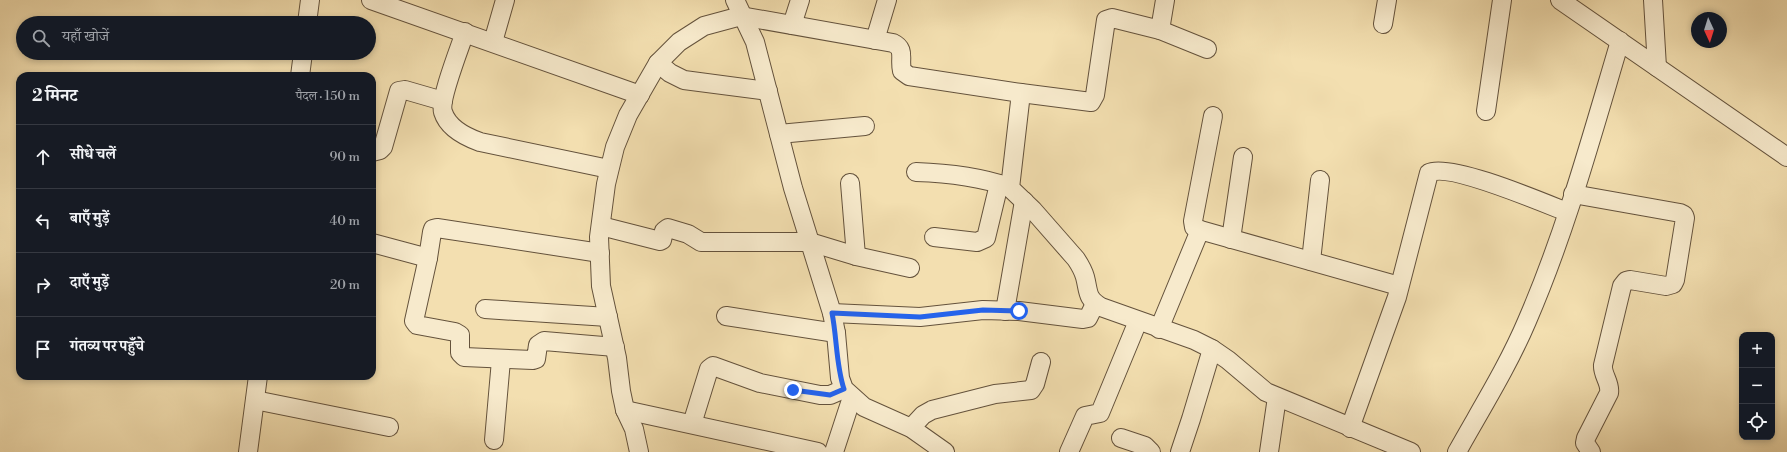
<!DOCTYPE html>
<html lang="hi">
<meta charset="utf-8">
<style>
:root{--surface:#171b24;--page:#242831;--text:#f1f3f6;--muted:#9ea1a6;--line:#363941}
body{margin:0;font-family:"Libre Bodoni","Noto Serif Devanagari",serif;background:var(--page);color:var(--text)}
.controls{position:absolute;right:12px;bottom:12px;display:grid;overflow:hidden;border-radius:8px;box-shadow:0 2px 6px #0003}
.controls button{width:36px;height:36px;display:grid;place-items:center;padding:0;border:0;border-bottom:1px solid var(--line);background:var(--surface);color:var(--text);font:20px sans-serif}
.compass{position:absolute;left:1691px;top:12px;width:36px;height:36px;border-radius:50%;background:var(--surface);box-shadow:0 2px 6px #0003;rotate:176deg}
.stop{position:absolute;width:12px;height:12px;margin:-9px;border:3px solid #2563eb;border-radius:50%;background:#fff}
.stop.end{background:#2563eb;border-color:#fff;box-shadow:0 1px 4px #0008}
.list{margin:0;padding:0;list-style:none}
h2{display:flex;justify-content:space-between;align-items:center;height:52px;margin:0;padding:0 16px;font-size:17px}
h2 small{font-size:13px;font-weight:400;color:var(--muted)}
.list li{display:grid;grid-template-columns:26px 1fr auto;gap:12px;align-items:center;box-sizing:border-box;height:64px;padding:0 16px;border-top:1px solid var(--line)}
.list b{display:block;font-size:15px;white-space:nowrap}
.list em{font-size:13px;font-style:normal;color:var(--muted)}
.icon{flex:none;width:22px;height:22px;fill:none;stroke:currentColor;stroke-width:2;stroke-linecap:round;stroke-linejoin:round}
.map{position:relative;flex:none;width:1787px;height:452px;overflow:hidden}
.search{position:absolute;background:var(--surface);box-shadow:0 2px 6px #0003;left:16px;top:16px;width:360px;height:44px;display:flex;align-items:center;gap:10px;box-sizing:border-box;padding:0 14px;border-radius:22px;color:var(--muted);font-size:15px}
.panel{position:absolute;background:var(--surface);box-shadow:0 2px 6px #0003;left:16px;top:72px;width:360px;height:308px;border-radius:12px}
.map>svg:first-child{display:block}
</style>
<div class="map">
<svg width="1787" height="452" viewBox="0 0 1787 452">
<rect width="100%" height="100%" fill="#f3dfb0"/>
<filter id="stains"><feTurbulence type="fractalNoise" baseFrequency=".005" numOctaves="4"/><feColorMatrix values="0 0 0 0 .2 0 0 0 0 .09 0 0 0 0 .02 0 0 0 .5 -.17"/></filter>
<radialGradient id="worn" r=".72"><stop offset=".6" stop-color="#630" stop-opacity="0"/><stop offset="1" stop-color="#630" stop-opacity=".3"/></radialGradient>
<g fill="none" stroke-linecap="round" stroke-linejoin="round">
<g stroke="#64523c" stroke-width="20">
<g id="minor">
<polyline points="371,0 640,95"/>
<polyline points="735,0 755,42 793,188 832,313 836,333 840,378 844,389 864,407 911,428 945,452"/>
<polyline points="1560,0 1787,157"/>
<polyline points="1653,0 1657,67"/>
<polyline points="307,23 310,0"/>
<polyline points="1383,24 1387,0"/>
<polyline points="792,25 800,0"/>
<polyline points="1160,30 1207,49"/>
<path d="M 465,32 C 460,47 439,100 443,112 C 448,128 466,137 480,142 L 609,169"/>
<polyline points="875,40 887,0"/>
<polyline points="493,42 505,0"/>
<polyline points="658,63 670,73 684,80 768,91"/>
<polyline points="300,76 303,53"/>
<polyline points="1021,93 1091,102 1095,95 1106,20 1112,18 1160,30 1165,0"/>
<polyline points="1486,111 1502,0"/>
<polyline points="779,134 865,126"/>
<polyline points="372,152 380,150 383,147 399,91 405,90 443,101"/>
<path d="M 916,172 C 947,173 980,177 1009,187"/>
<polyline points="850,183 856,256"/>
<path d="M 1573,194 L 1680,213 L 1684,215 L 1685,218 L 1675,280 L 1673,284 L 1666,286 L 1630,280 L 1626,281 L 1622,286 L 1603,365 C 1602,375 1611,383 1609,393 L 1586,438 L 1585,443 L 1591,452"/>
<polyline points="601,226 660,241 662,240 664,231 668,228 688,234 701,242 810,242 856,256 910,268"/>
<polyline points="1200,230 1194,227 1193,221 1213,116"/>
<polyline points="934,237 977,242 986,238 999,184"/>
<polyline points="1231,239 1243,157"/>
<polyline points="372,243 428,258 432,232 433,229 437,228 600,253"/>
<polyline points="428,258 414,321 417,325 455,332 460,335 460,353 464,357 533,360 536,359 538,345 544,341 615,347"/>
<polyline points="1311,261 1320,180"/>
<polyline points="485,309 608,317"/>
<polyline points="1005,311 1024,201"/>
<polyline points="832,313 920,317 983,310 1019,311 1083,319 1088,318 1095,304"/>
<polyline points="726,316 836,333"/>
<polyline points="1159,329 1200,230 1399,286"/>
<polyline points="255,400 389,427"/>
<polyline points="625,410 818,452"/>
<polyline points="692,424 709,369 713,366 760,383 820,395 830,395 844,389"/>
<polyline points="911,428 923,415 932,410 995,394 1031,390 1035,384 1041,362"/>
<path d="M 1350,428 L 1397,297 L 1429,173 C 1448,162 1544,203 1567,212"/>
<polyline points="1121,438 1145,446 1151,452"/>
<polyline points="494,440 501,360"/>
<polyline points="248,452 258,376"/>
<path d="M 639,452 L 634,429 L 625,410 L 621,391 L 617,358 L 601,286 L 599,237 L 606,184 L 615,147 L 628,115 L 658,63 L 679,42 L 704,26 L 741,16 L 893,43 C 906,49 899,59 902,71 L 909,76 L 1021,93 L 1010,188 L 1033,210 L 1076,259 C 1080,265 1083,270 1085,277 C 1089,292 1086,298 1101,307 L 1194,340 L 1212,349 L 1228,360 L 1266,392 L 1411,452"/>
<polyline points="834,452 852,397"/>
<polyline points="1069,452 1085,416 1100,413 1138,321"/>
<polyline points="1180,452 1191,419 1212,349"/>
<polyline points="1269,452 1277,397"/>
<path d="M 1457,452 C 1481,409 1508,366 1527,321 C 1566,231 1592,135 1620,41"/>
</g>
</g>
<use href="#minor" stroke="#f7eacc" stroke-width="18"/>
</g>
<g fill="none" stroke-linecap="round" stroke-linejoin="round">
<path stroke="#2563eb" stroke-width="5" d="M 793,390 L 830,395 L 844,389 C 836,365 837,338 832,313 L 920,317 L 983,310 L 1019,311"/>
</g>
<rect width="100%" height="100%" filter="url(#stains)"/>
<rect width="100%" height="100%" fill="url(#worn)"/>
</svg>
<div class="controls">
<button>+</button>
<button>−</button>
<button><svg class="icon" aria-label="locate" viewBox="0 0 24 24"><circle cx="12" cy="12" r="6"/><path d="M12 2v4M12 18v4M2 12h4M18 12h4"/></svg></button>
</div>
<svg class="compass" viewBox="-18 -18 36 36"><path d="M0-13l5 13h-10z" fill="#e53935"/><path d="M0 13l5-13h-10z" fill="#9ea1a6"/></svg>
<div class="stop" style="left:1019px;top:311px"></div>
<div class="stop end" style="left:793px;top:390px"></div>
<div class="search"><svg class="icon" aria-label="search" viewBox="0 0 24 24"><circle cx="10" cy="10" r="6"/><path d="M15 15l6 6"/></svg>यहाँ खोजें</div>
<section class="panel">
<h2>2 मिनट<small>पैदल · 150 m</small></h2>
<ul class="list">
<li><svg class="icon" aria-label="ahead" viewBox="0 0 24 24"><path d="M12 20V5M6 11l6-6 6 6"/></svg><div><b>सीधे चलें</b></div><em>90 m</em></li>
<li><svg class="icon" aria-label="left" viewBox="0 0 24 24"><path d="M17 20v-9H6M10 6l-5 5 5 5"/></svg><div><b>बाएँ मुड़ें</b></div><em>40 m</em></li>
<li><svg class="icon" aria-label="right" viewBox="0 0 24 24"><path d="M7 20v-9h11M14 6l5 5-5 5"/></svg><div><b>दाएँ मुड़ें</b></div><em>20 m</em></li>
<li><svg class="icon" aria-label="arrive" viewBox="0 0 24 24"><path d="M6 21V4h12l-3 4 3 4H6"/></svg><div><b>गंतव्य पर पहुँचे</b></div></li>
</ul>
</section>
</div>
